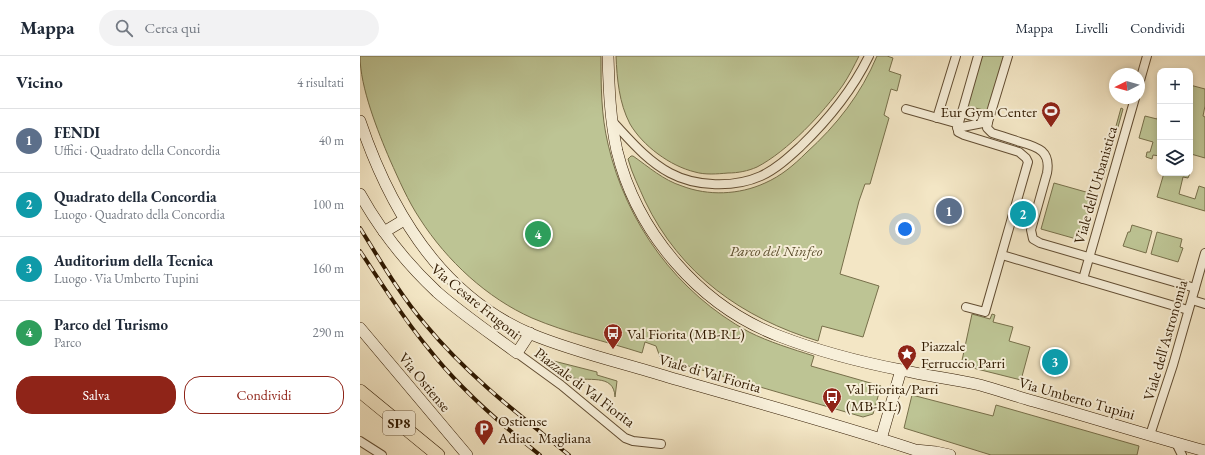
<!DOCTYPE html>
<html lang="it">
<meta charset="utf-8">
<style>
:root{--surface:#fff;--page:#f2f2f3;--text:#1f2937;--muted:#747a83;--line:#e0e1e3;--accent:#8f2418}
body{margin:0;font-family:"EB Garamond",serif;background:var(--page);color:var(--text)}
.controls{position:absolute;right:12px;top:12px;display:grid;overflow:hidden;border-radius:8px;box-shadow:0 2px 6px #0003}
.controls button{width:36px;height:36px;display:grid;place-items:center;padding:0;border:0;border-bottom:1px solid var(--line);background:var(--surface);color:var(--text);font:20px sans-serif}
.compass{position:absolute;left:749px;top:12px;width:36px;height:36px;border-radius:50%;background:var(--surface);box-shadow:0 2px 6px #0003;rotate:265deg}
.you{position:absolute;left:545px;top:173px;width:14px;height:14px;margin:-10px;border:3px solid #fff;border-radius:50%;background:#1a73e8;box-shadow:0 0 0 6px #1a73e833}
.badge{display:grid;place-items:center;width:26px;height:26px;border-radius:50%;background:var(--accent);color:#fff;font-size:13px;font-weight:700}
.pin{position:absolute;translate:-50% -50%;border:2px solid #fff;box-shadow:0 1px 4px #0006}
.list{margin:0;padding:0;list-style:none}
h2{display:flex;justify-content:space-between;align-items:center;height:52px;margin:0;padding:0 16px;font-size:17px}
h2 small{font-size:13px;font-weight:400;color:var(--muted)}
.list li{display:grid;grid-template-columns:26px 1fr auto;gap:12px;align-items:center;box-sizing:border-box;height:64px;padding:0 16px;border-top:1px solid var(--line)}
.list b{display:block;font-size:15px;white-space:nowrap}
.list p{margin:0;font-size:13px;white-space:nowrap;color:var(--muted)}
.list em{font-size:13px;font-style:normal;color:var(--muted)}
.actions{display:flex;gap:8px;padding:12px 16px}
.actions a{flex:1;padding:9px 0;border:1px solid var(--accent);border-radius:16px;text-align:center;font-size:14px;color:var(--accent)}
.actions .main{background:var(--accent);color:#fff}
.icon{flex:none;width:22px;height:22px;fill:none;stroke:currentColor;stroke-width:2;stroke-linecap:round;stroke-linejoin:round}
.map{position:relative;flex:none;width:845px;height:399px;overflow:hidden}
header{display:flex;align-items:center;gap:24px;box-sizing:border-box;height:56px;padding:0 20px;background:var(--surface);border-bottom:1px solid var(--line)}
header strong{font-size:19px}
nav{display:flex;gap:22px;margin-inline-start:auto;font-size:14px}
.search{width:280px;height:36px;background:var(--page);display:flex;align-items:center;gap:10px;box-sizing:border-box;padding:0 14px;border-radius:22px;color:var(--muted);font-size:15px}
main{display:flex}
aside{flex:1;background:var(--surface)}
.map>svg:first-child{display:block}
</style>
<header>
<strong>Mappa</strong>
<div class="search"><svg class="icon" aria-label="search" viewBox="0 0 24 24"><circle cx="10" cy="10" r="6"/><path d="M15 15l6 6"/></svg>Cerca qui</div>
<nav><a>Mappa</a><a>Livelli</a><a>Condividi</a></nav>
</header>
<main>
<aside>
<h2>Vicino<small>4 risultati</small></h2>
<ul class="list">
<li><span class="badge" style="background:#5c6f8a">1</span><div><b>FENDI</b><p>Uffici · Quadrato della Concordia</p></div><em>40 m</em></li>
<li><span class="badge" style="background:#0f9aa8">2</span><div><b>Quadrato della Concordia</b><p>Luogo · Quadrato della Concordia</p></div><em>100 m</em></li>
<li><span class="badge" style="background:#0f9aa8">3</span><div><b>Auditorium della Tecnica</b><p>Luogo · Via Umberto Tupini</p></div><em>160 m</em></li>
<li><span class="badge" style="background:#2e9e5b">4</span><div><b>Parco del Turismo</b><p>Parco</p></div><em>290 m</em></li>
</ul>
<div class="actions"><a class="main">Salva</a><a>Condividi</a></div>
</aside>
<div class="map">
<svg width="845" height="399" viewBox="0 0 845 399">
<rect width="100%" height="100%" fill="#f3e6c5"/>
<filter id="stains"><feTurbulence type="fractalNoise" baseFrequency=".005" numOctaves="4"/><feColorMatrix values="0 0 0 0 .2 0 0 0 0 .09 0 0 0 0 .02 0 0 0 .5 -.17"/></filter>
<radialGradient id="worn" r=".72"><stop offset=".6" stop-color="#630" stop-opacity="0"/><stop offset="1" stop-color="#630" stop-opacity=".3"/></radialGradient>
<g fill="#bdc494" stroke="#776f4a">
<path d="M 0,0 L 241,0 C 241,29 241,59 248,88 C 266,167 317,237 389,276 C 409,286 432,293 454,300 L 451,310 L 521,330 L 513,358 L 503,361 L 304,303 L 300,301 L 296,290 L 285,286 L 282,297 C 245,285 207,277 172,262 C 127,242 87,205 60,163 C 48,145 39,124 30,104 C 18,76 0,31 0,0 Z"/>
<path d="M 256,0 L 499,0 C 494,10 489,20 483,29 C 463,57 428,95 397,111 C 388,115 378,117 368,117 C 357,118 345,119 335,116 C 310,110 283,90 270,68 C 259,47 257,23 256,0 Z"/>
<path d="M 517,0 L 527,0 L 533,2 L 529,15 L 541,19 L 537,35 L 531,33 L 524,59 L 529,62 L 510,128 L 505,128 L 499,145 L 480,218 L 519,230 L 503,281 L 462,270 L 458,285 C 382,262 320,218 285,145 C 279,131 272,118 268,103 L 271,100 L 273,100 C 289,111 303,124 322,130 C 348,140 379,139 405,127 C 421,120 434,109 446,97 C 477,69 501,38 517,0 Z"/>
<polygon points="622,0 644,0 628,55 607,50"/>
<polygon points="830,29 845,33 845,50 843,60 845,61 845,102 831,98 830,100"/>
<polygon points="761,52 763,53 744,122 742,121"/>
<polygon points="799,56 800,100 793,99 792,103 786,101 787,96 790,96 793,86 779,82 785,60 797,63"/>
<polygon points="804,117 830,117 828,122 823,121 819,138 835,143 839,130 845,132 845,155 797,141"/>
<polygon points="694,127 733,138 720,184 681,173"/>
<polygon points="772,169 792,175 786,197 763,190 768,176 770,176"/>
<polygon points="797,176 822,183 820,191 823,192 818,206 791,198"/>
<polygon points="612,258 630,263 632,258 635,259 633,266 653,271 649,285 670,291 661,324 601,309"/>
<path d="M 178,301 L 237,316 L 237,319 L 257,325 L 255,341 C 254,316 227,327 210,321 C 198,318 188,308 178,301 Z"/>
<polygon points="552,339 633,360 636,349 779,390 777,399 631,399 544,372"/>
</g>
<g fill="none" stroke-linecap="round" stroke-linejoin="round">
<g stroke="#624d32" stroke-width="10">
<g id="street">
<path d="M 648,0 L 628,66 L 627,72 L 632,77 C 642,80 651,83 660,86 C 678,91 691,95 687,117 L 671,174 L 673,183 L 680,187 L 835,232"/>
<polyline points="779,28 787,0"/>
<polyline points="546,53 599,68"/>
<polyline points="602,57 628,65"/>
<polyline points="577,62 596,0"/>
<path d="M 252,65 C 270,84 286,104 310,117 C 336,131 374,132 401,120 C 416,113 428,102 440,91 C 468,64 492,35 509,0"/>
<polyline points="597,72 628,66"/>
<polyline points="642,199 828,254"/>
<polyline points="723,223 775,42"/>
<polyline points="832,244 845,248"/>
<polyline points="606,251 625,256 668,106 666,102 659,96 604,79 598,76 598,70 618,0"/>
<polyline points="157,297 201,329 265,382 273,385 301,388"/>
<polyline points="790,379 813,309 845,197"/>
<polyline points="0,385 22,399"/>
<polyline points="816,387 822,399"/>
</g>
</g>
<g stroke="#311a01" stroke-width="12">
<g id="secondary">
<path d="M 248,0 C 249,32 250,63 257,95 C 277,177 340,250 419,280 C 458,295 500,306 541,314 C 567,320 594,323 620,329 C 638,334 655,340 673,345 C 730,361 787,379 845,395"/>
<path d="M 0,65 C 30,154 81,240 171,278 C 214,296 263,307 308,321 C 391,345 474,367 555,394 L 576,396 L 590,399"/>
<path d="M 0,138 C 20,174 46,207 77,236 C 102,258 130,277 157,297 L 170,277"/>
<polyline points="24,176 44,164"/>
<polyline points="0,272 107,399"/>
<polyline points="521,383 541,314"/>
</g>
</g>
<g stroke="#311a01" stroke-width="14">
<polyline id="primary" points="0,335 78,399"/>
</g>
<use href="#street" stroke="#f7efd9" stroke-width="8"/>
<use href="#secondary" stroke="#f7efd9" stroke-width="11"/>
<use href="#primary" stroke="#f3e6c5" stroke-width="13"/>
<g stroke="#311a01" stroke-width="4">
<g id="rail">
<path d="M 0,172 C 20,204 40,239 65,268 C 107,319 158,358 209,399"/>
<path d="M 0,195 C 22,228 42,261 68,292 C 100,333 139,367 180,399"/>
</g>
</g>
<use href="#rail" stroke="#f7efd9" stroke-width="2.5" stroke-dasharray="8" stroke-linecap="butt"/>
</g>
<defs>
<g id="stadium-pin" transform="scale(1)"><path d="M0 17L-7.5 6A9.5 9.5 0 1 1 7.5 6Z" fill="#8f2418" stroke="#f7efd9"/><path d="M0-5a6.5 5 0 1 0 0 10a6.5 5 0 1 0 0-10ZM-3.5-1.8h7v3.6h-7Z" fill="#fff"/></g>
<g id="bus-pin" transform="scale(1)"><path d="M0 17L-7.5 6A9.5 9.5 0 1 1 7.5 6Z" fill="#8f2418" stroke="#f7efd9"/><path d="M-5-6H5V4H4V6H2V4H-2V6H-4V4H-5ZM-3.5-4V0h7V-4ZM-3.5 1.2v1.5H-2V1.2ZM2 1.2v1.5H3.5V1.2Z" fill="#fff"/></g>
<g id="sight-pin" transform="scale(1)"><path d="M0 17L-7.5 6A9.5 9.5 0 1 1 7.5 6Z" fill="#8f2418" stroke="#f7efd9"/><path d="M0-6L1.8-2.2L6-1.7L2.9 1.2L3.7 5.4L0 3.3L-3.7 5.4L-2.9 1.2L-6-1.7L-1.8-2.2Z" fill="#fff"/></g>
<g id="parking-pin" transform="scale(1)"><path d="M0 17L-7.5 6A9.5 9.5 0 1 1 7.5 6Z" fill="#8f2418" stroke="#f7efd9"/><path d="M-3.5-5.5H1a3.5 3.5 0 0 1 0 7H-1V5.5H-3.5ZM-1-3.4V-.6H.8a1.4 1.4 0 0 0 0-2.8Z" fill="#fff"/></g>
</defs>
<g fill-rule="evenodd">
<use href="#stadium-pin" x="691" y="55"/>
<use href="#bus-pin" x="253" y="277"/>
<use href="#sight-pin" x="547" y="298"/>
<use href="#bus-pin" x="472" y="341"/>
<use href="#parking-pin" x="124" y="373"/>
</g>
<g text-anchor="middle" dominant-baseline="central" stroke-width="4" stroke-linejoin="round" paint-order="stroke">
<rect fill="#f7efd9" stroke="#6c5a42" stroke-width="1" x="23" y="355" width="32" height="24" rx="3"/>
<g font-size="14" font-weight="bold" fill="#311a01">
<text x="39" y="367">SP8</text>
</g>
<g font-size="15" fill="#311a01" stroke="#f7efd9" text-anchor="start">
<text x="677" y="55" text-anchor="end">Eur Gym Center</text>
<text x="267" y="277">Val Fiorita (MB-RL)</text>
<text x="561" y="289">Piazzale<tspan x="561" dy="17">Ferruccio Parri</tspan></text>
<text x="486" y="332">Val Fiorita/Parri<tspan x="486" dy="17">(MB-RL)</tspan></text>
<text x="138" y="364">Ostiense<tspan x="138" dy="17">Adiac. Magliana</tspan></text>
</g>
<g font-size="15" fill="#311a01" stroke="#f7efd9">
<text transform="translate(735 129) rotate(-74)">Viale dell'Urbanistica</text>
<text transform="translate(116 245) rotate(39)">Via Cesare Frugoni</text>
<text transform="translate(805 284) rotate(-74)">Viale dell'Astronomia</text>
<text transform="translate(350 317) rotate(16)">Viale di Val Fiorita</text>
<text transform="translate(65 326) rotate(50)">Via Ostiense</text>
<text transform="translate(225 331) rotate(37)">Piazzale di Val Fiorita</text>
<text transform="translate(717 342) rotate(16)">Via Umberto Tupini</text>
</g>
<g font-size="15" font-style="italic" fill="#5b4d2d" stroke="#f7efd9">
<text x="416" y="194">Parco del Ninfeo</text>
</g>
</g>
<rect width="100%" height="100%" filter="url(#stains)"/>
<rect width="100%" height="100%" fill="url(#worn)"/>
</svg>
<div class="controls">
<button>+</button>
<button>−</button>
<button><svg class="icon" aria-label="layers" viewBox="0 0 24 24"><path d="M12 4l9 5-9 5-9-5zM3 14l9 5 9-5"/></svg></button>
</div>
<svg class="compass" viewBox="-18 -18 36 36"><path d="M0-13l5 13h-10z" fill="#e53935"/><path d="M0 13l5-13h-10z" fill="#747a83"/></svg>
<div class="you"></div>
<div class="pin badge" style="left:589px;top:155px;background:#5c6f8a">1</div>
<div class="pin badge" style="left:663px;top:158px;background:#0f9aa8">2</div>
<div class="pin badge" style="left:695px;top:306px;background:#0f9aa8">3</div>
<div class="pin badge" style="left:178px;top:178px;background:#2e9e5b">4</div>
</div>
</main>
